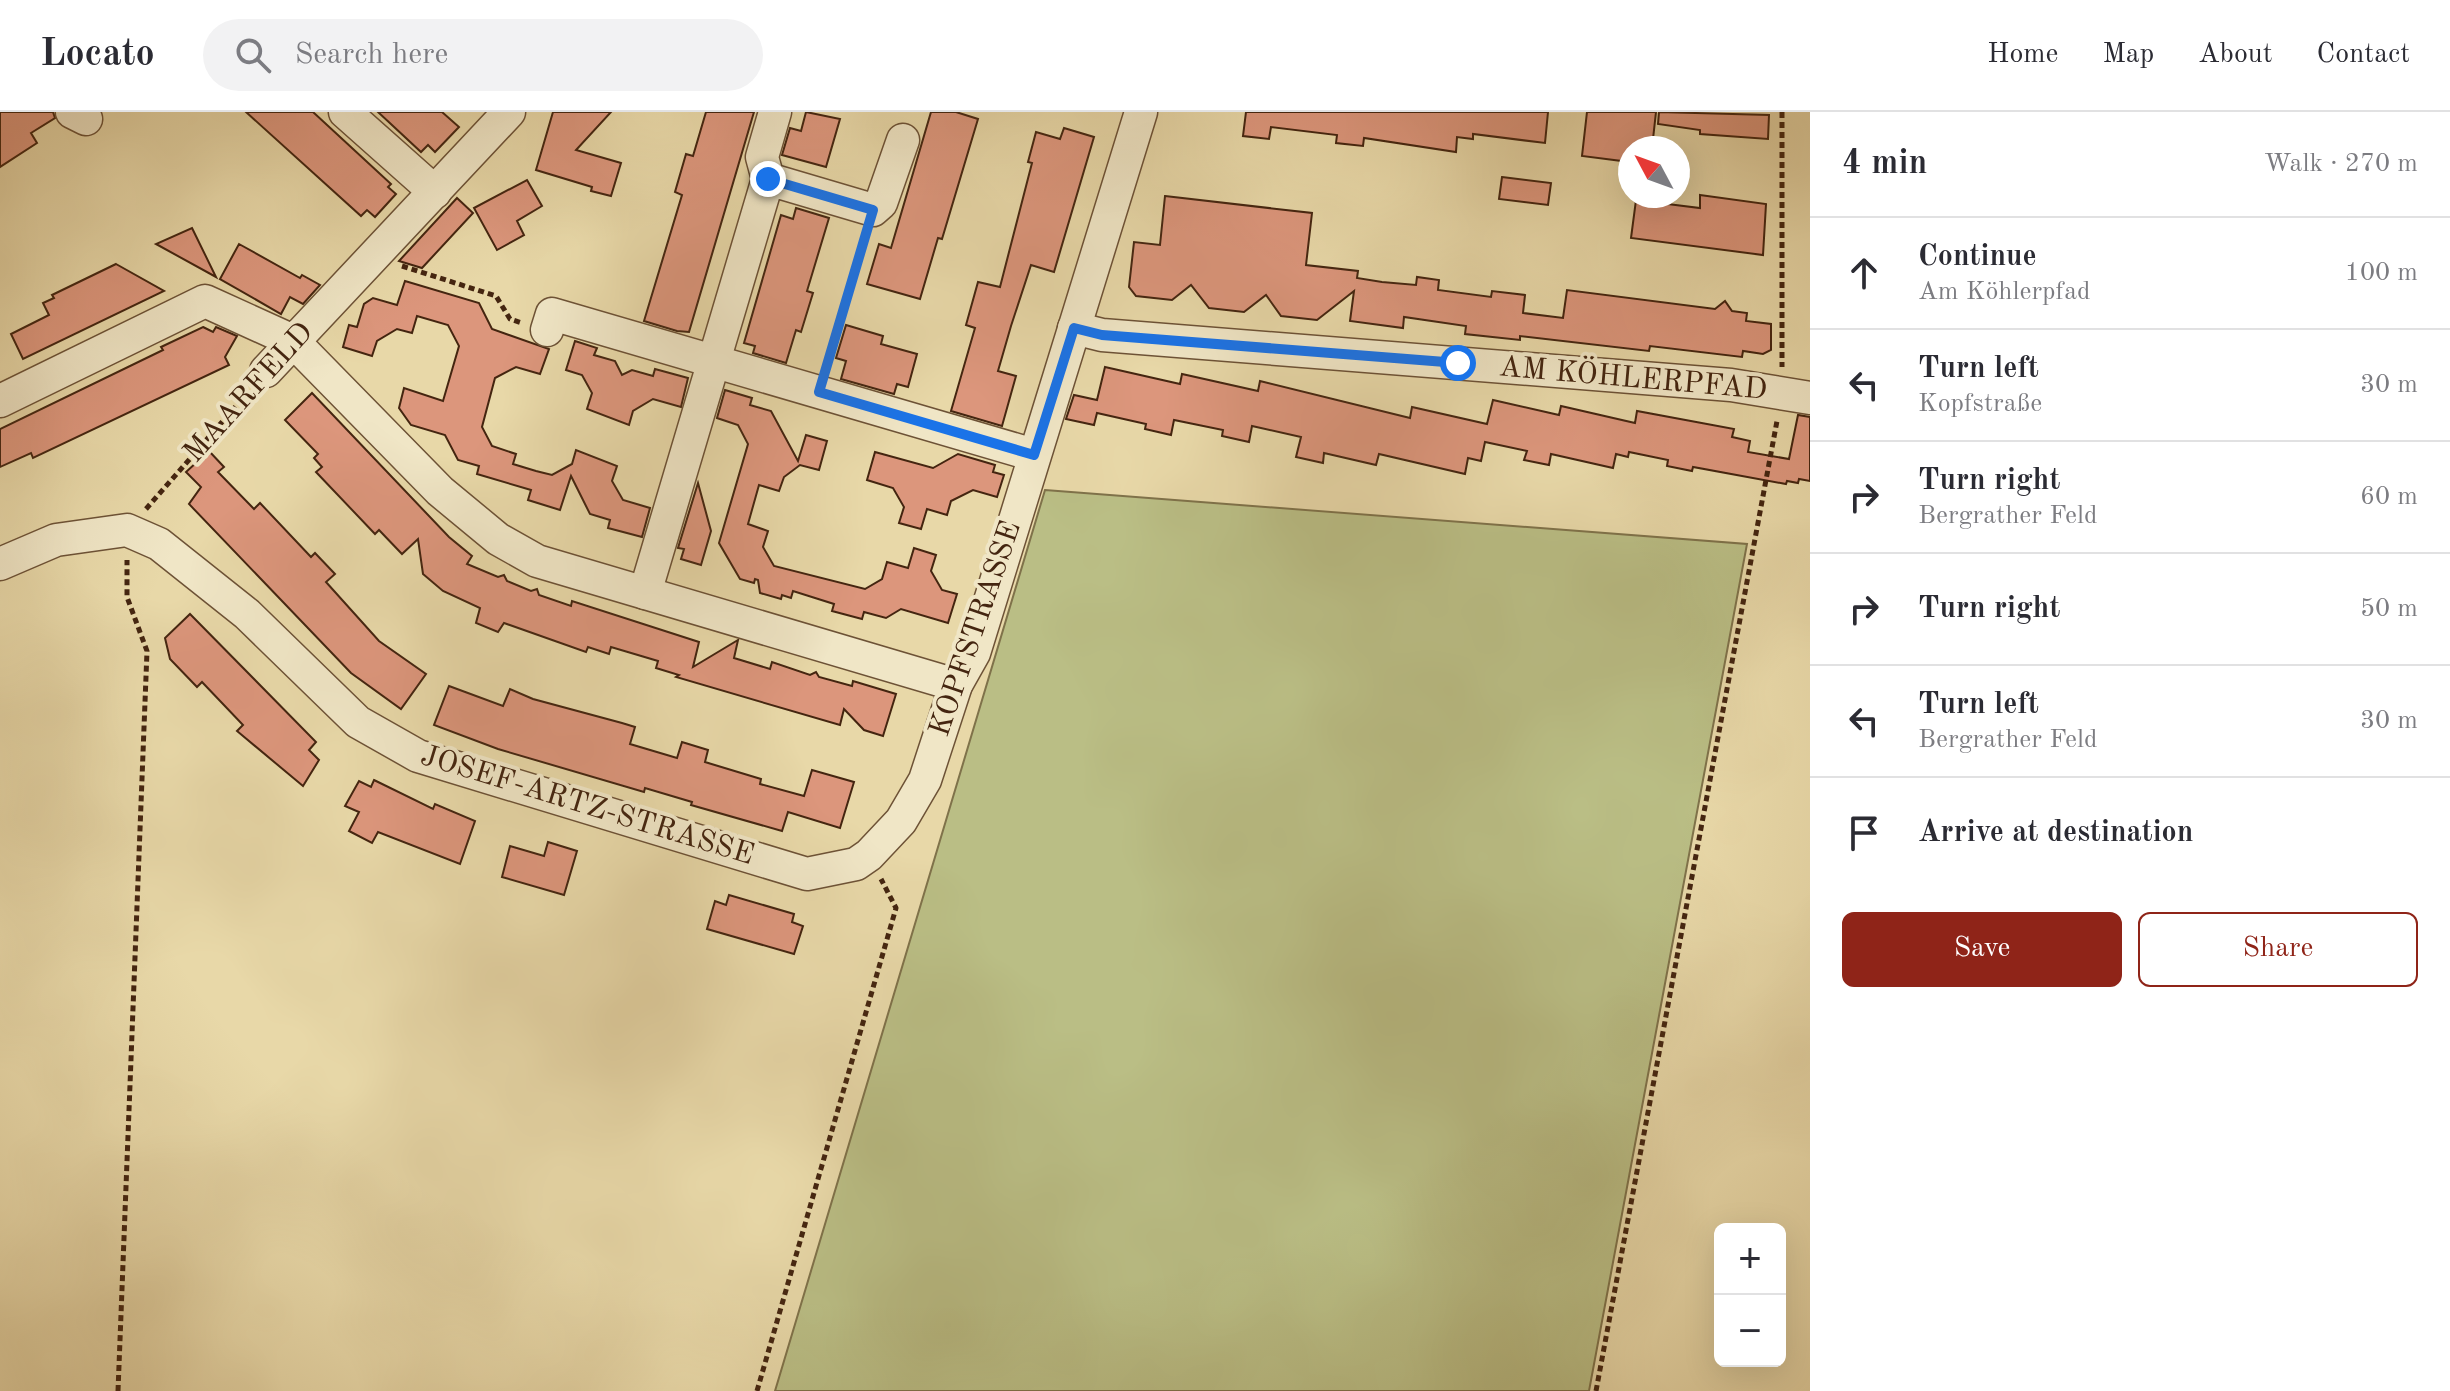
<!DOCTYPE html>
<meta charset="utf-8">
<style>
:root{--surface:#fff;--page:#f2f2f3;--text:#2b2b33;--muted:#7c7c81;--line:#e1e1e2;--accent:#8f2418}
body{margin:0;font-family:"Old Standard TT",serif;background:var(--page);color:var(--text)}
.controls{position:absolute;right:24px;bottom:24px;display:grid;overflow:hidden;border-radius:12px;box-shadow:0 8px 32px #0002}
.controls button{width:72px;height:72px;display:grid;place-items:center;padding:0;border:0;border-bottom:2px solid var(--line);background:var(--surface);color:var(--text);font:40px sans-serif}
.compass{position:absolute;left:1618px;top:24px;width:72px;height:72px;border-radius:50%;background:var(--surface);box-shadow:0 8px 32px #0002;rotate:311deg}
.stop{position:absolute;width:24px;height:24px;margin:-18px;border:6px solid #1a73e8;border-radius:50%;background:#fff}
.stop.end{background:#1a73e8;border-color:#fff;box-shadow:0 2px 8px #0008}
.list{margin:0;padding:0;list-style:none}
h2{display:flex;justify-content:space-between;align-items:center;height:104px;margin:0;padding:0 32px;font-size:34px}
h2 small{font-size:26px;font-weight:400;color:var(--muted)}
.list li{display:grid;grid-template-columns:52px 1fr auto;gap:24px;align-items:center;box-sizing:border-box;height:112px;padding:0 32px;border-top:2px solid var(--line)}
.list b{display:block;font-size:30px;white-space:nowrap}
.list p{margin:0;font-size:26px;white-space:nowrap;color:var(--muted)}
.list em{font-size:26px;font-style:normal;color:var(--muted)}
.actions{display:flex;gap:16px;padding:24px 32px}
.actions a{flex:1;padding:18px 0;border:2px solid var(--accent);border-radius:12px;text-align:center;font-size:28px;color:var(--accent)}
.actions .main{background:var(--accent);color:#fff}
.icon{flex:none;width:44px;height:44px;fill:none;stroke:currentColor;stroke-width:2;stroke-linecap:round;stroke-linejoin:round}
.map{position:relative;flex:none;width:1810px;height:1279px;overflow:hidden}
header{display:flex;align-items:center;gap:48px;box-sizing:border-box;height:112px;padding:0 40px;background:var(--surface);border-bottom:2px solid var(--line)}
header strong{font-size:38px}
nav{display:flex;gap:44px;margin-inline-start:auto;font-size:28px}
.search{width:560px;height:72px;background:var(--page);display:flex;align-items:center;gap:20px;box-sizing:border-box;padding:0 28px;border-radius:44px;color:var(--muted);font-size:30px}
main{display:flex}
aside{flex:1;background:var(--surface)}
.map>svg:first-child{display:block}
</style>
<header>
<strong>Locato</strong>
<div class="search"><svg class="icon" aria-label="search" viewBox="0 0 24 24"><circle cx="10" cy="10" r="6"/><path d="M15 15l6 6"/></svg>Search here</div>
<nav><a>Home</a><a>Map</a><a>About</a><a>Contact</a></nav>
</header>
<main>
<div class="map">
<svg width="1810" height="1279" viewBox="0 0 1810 1279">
<rect width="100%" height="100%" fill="#e8d8a8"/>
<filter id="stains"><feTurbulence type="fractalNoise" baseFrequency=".0025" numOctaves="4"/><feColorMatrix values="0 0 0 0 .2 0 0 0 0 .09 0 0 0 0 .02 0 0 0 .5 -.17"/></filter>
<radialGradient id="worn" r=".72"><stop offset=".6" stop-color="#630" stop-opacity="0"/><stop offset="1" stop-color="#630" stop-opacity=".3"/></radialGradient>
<polygon fill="#babe85" stroke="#7f724a" stroke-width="2" points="1045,378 1747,432 1589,1279 775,1279"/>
<g fill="#dc967c" stroke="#442510" stroke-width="2">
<polygon points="0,0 53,0 55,6 31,21 37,31 0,55"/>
<polygon points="246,0 313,0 391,72 388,75 396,82 375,105 367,98 361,104"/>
<polygon points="378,0 442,0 459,15 435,40 428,33 421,40"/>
<polygon points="553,0 611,0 576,38 621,51 611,84 591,79 592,75 536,58"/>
<polygon points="706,0 754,0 689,220 677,219 644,209 682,83 675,80 686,42 693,44"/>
<polygon points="806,0 840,7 826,55 782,43 790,16 801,19"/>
<polygon points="931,0 956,0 978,7 942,127 938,126 920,187 867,172 879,132 891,136"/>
<polygon points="1246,0 1548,0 1545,31 1473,22 1473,27 1457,25 1456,40 1364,26 1363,34 1336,31 1337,23 1271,15 1269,27 1243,24"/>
<polygon points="1587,0 1656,0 1652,36 1630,36 1630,50 1582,44"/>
<polygon points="1659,0 1769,3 1768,27 1700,22 1700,18 1658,12"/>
<polygon points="1064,16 1094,25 1054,160 1031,153 1011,214 998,259 1016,264 1002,314 951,299 975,216 966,213 978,170 1000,175 1032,51 1028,50 1036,20 1060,27"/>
<polygon points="1502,65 1551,71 1548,93 1499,87"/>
<polygon points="527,68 542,94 517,109 524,123 497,138 474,96"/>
<polygon points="1700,83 1766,92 1763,143 1631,126 1636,88 1700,96"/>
<polygon points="1165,84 1312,101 1306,153 1358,159 1357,166 1382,170 1416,173 1417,165 1439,168 1438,178 1491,185 1492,179 1525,183 1523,201 1563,206 1567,178 1715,197 1725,189 1732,199 1747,201 1746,209 1771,212 1771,238 1763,242 1743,239 1742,245 1650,234 1649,239 1520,224 1520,228 1465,222 1466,214 1404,205 1403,216 1350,209 1354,179 1317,208 1281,204 1266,183 1244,200 1209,196 1191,173 1172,188 1136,184 1129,175 1134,130 1160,133"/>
<polygon points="457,86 473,101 422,156 399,149"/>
<polygon points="796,96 829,106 807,179 813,181 801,220 796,218 786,251 753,241 755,234 744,231 781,103 793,107"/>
<polygon points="192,116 216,165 156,132"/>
<polygon points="239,132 300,166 302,163 320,173 303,192 290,185 281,202 220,167"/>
<polygon points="116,152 164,179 23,247 11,222 49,203 43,191 54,186 52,183"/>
<polygon points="405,169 479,191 492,217 549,237 540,262 516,255 495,266 482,315 492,334 516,342 513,352 536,359 552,363 572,352 576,338 617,354 612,369 623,388 650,396 642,425 608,416 610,408 590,402 571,364 560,398 528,388 531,378 477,362 479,354 458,348 445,323 411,313 399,296 404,276 443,289 459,234 448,213 417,204 412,221 397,217 377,229 372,244 343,235 349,213 357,215 364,192 373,186 397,193"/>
<polygon points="846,213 883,224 881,232 917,242 908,275 897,272 894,282 841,267 846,249 836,246"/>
<polygon points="203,215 213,220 216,215 237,224 225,245 229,253 33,346 31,341 0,355 0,317 163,238 161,235"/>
<polygon points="575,229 597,236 594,243 615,249 622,263 632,258 653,264 655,257 688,266 681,295 653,287 633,299 629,313 587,297 592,281 582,263 566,258"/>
<polygon points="1105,255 1180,272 1182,262 1258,279 1260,269 1410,306 1412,295 1487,312 1493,288 1559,303 1561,294 1635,311 1637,299 1734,317 1732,325 1750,329 1748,340 1789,347 1798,303 1810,305 1810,369 1799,367 1798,371 1787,369 1786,372 1693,355 1692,359 1667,354 1668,348 1629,340 1628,345 1616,342 1613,356 1551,342 1549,353 1524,348 1527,339 1485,330 1481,349 1468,346 1465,362 1379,342 1376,353 1324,341 1323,351 1296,345 1301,325 1252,314 1249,330 1222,324 1223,318 1174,308 1171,323 1145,317 1146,312 1097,301 1094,313 1066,307 1074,283 1097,288"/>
<polygon points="725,278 752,286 750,293 771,299 798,349 806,323 827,329 819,358 800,353 784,365 779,379 759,373 748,412 768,419 763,435 774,454 865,477 882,467 887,450 908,456 914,436 936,443 931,459 942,478 957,482 948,511 901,497 886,506 864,500 862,507 832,499 834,492 793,479 791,486 782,483 781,487 760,481 758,468 755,467 754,471 740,467 719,431 748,332 738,313 717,306"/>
<polygon points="312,281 449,425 472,444 467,452 498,465 504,463 507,469 531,479 537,477 539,483 571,494 572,489 699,530 693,555 738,528 734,546 770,557 772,550 810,563 816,560 819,565 852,574 853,569 896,582 883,624 864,618 844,597 840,613 676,565 679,563 656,556 658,549 611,535 609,542 588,535 586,540 504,511 498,520 476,511 480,496 443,479 423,462 418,427 402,442 379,418 375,422 316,360 322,355 314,346 318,342 285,308"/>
<polygon points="209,339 224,355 218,360 254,397 260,391 311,445 315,441 335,462 326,470 379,529 426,562 401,597 351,561 189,392 201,375 186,360"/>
<polygon points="875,340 933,356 958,342 995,353 993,360 1004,363 997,385 973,378 951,389 947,403 927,397 921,417 899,411 904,395 893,376 867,368"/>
<polygon points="698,371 711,419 701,453 681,447 684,437 678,436"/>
<polygon points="190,502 316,630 309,638 319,648 303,674 237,619 243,613 202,570 197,575 170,547 165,526"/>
<polygon points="449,574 503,594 510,577 533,587 622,611 635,615 630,632 677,646 682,630 708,638 705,650 761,667 760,672 804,684 812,658 854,670 840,716 788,700 782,719 691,693 692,690 645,676 644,680 498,637 434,613"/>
<polygon points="374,668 433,697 435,692 475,709 460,752 378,720 372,731 349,719 359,700 345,694 359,669 371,675"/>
<polygon points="548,730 577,739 564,783 502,765 510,734 544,744"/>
<polygon points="729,783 794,802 792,810 803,814 794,842 707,817 715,789 726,793"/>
</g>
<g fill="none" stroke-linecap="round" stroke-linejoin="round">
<g stroke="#6d5236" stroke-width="35">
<g id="minor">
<polyline points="72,0 86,7"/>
<polyline points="345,0 435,80"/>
<polyline points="768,67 762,45 775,0"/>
<polyline points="1074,216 1102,223 1731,273 1810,286"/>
<polyline points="547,218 552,202 1034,343"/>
<polyline points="266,259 509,0"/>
<polyline points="0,289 205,189 293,229 440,379 498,427 537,449 956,573"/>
<polyline points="0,452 56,428 127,418 159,432 247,502 358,610 418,644 807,762 856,752 869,743 901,709 925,668 956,573 974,541 1141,0"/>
<polyline points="645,481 768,67 873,98 881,91 903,28"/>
</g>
</g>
<g stroke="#442510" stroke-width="5" stroke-dasharray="6 4" stroke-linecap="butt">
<polyline points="1782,0 1782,255"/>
<polyline points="402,154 496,184 510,207 522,211"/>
<polyline points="826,256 866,123"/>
<polyline points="146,397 250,278"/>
<polyline points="118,1279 147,539 127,485 127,448"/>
<polyline points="757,1279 896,796 881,767"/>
<polyline points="1596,1279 1777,309"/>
</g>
<use href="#minor" stroke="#f0e6c6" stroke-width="32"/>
</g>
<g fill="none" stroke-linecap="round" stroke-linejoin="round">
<polyline stroke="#1a73e8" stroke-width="10" points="768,67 873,98 819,280 1034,343 1074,216 1102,223 1458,251"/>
</g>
<g text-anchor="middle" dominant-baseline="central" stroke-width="8" stroke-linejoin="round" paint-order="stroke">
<g font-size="30" fill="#442510" stroke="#f0e6c6">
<text transform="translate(1633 267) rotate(5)">AM KÖHLERPFAD</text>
<text transform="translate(249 281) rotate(-48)">MAARFELD</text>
<text transform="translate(976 517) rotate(-71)">KOPFSTRASSE</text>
<text transform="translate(587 694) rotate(17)">JOSEF-ARTZ-STRASSE</text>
</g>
</g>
<rect width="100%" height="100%" filter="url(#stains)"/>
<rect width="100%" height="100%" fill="url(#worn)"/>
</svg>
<div class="controls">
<button>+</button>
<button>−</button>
</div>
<svg class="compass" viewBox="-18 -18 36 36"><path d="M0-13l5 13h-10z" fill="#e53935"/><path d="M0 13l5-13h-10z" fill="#7c7c81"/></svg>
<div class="stop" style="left:1458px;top:251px"></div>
<div class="stop end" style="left:768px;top:67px"></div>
</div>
<aside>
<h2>4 min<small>Walk · 270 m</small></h2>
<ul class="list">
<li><svg class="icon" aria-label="ahead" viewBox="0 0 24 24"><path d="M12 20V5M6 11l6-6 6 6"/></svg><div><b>Continue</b><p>Am Köhlerpfad</p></div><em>100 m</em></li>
<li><svg class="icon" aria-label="left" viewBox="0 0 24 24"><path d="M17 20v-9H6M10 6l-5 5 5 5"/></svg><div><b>Turn left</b><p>Kopfstraße</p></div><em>30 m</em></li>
<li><svg class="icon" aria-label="right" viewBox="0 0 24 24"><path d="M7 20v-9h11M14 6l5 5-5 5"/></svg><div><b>Turn right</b><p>Bergrather Feld</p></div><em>60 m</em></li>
<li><svg class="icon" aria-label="right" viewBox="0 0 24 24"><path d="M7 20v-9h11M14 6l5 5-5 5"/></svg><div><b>Turn right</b></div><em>50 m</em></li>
<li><svg class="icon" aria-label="left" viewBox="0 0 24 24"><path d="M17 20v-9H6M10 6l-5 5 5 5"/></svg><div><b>Turn left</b><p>Bergrather Feld</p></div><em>30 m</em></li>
<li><svg class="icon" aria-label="arrive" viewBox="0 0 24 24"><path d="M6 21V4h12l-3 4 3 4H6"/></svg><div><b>Arrive at destination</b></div></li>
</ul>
<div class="actions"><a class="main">Save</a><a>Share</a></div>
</aside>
</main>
